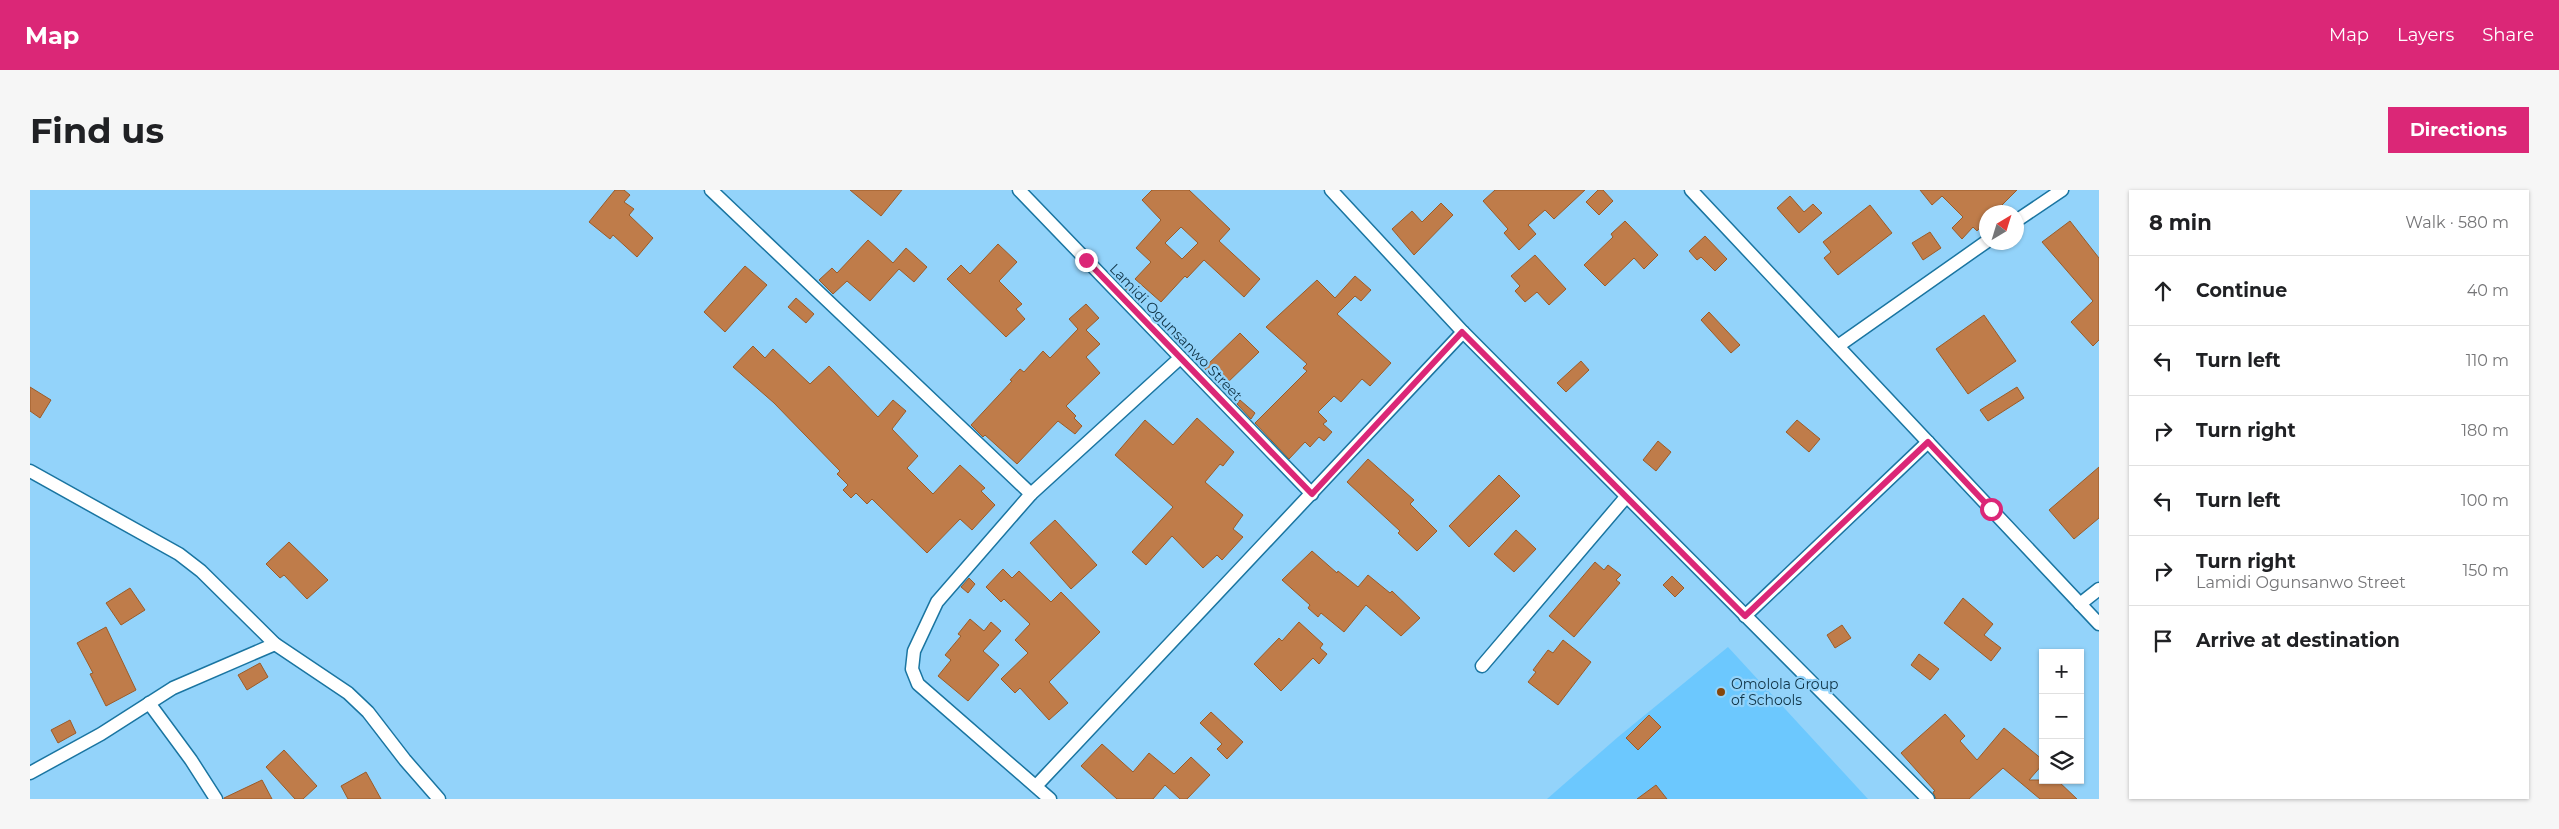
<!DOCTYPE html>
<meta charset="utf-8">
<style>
:root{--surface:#fff;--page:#f6f6f6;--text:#202124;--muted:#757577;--line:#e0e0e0;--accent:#db2777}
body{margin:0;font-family:Montserrat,sans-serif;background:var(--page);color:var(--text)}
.controls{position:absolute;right:15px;bottom:15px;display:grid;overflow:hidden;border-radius:0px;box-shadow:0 1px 4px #0004}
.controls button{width:45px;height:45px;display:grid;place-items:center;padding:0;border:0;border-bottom:1px solid var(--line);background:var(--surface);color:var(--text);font:25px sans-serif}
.compass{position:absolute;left:1949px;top:15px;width:45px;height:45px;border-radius:50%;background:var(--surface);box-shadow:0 1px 4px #0004;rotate:38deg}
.stop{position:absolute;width:15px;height:15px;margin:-11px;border:4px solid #db2777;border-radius:50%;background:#fff}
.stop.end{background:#db2777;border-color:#fff;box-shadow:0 1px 5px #0008}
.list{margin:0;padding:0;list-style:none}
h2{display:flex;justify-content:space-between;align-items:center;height:65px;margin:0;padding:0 20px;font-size:21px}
h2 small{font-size:16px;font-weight:400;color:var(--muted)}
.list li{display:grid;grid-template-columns:32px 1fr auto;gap:15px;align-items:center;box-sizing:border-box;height:70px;padding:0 20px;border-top:1px solid var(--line)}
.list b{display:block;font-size:19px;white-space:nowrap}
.list p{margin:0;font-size:16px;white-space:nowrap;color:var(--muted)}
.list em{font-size:16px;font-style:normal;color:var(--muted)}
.icon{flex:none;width:28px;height:28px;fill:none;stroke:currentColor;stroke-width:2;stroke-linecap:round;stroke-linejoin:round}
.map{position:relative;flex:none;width:2069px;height:609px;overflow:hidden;border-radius:0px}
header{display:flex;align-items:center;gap:30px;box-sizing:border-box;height:70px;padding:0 25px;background:var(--accent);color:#fff}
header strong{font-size:24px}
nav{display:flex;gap:28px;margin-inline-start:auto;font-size:18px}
.intro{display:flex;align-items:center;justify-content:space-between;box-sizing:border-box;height:120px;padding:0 30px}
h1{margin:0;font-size:35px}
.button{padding:12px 22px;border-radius:0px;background:var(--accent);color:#fff;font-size:18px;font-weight:700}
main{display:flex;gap:30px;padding:0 30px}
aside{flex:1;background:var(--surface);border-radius:0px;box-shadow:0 1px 4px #0004}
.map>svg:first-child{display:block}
</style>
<header>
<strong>Map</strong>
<nav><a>Map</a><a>Layers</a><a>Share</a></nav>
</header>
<div class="intro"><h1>Find us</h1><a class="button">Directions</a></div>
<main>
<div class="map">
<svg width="2069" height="609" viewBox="0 0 2069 609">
<rect width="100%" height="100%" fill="#93d3fa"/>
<polygon fill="#6cc8fe" points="1698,457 1838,609 1517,609 1588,547"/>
<g fill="#bf7c4a" stroke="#9b5b28" fill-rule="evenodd">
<polygon points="585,0 594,0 600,5 594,12 604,19 599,25 623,48 607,67 583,45 580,49 559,32"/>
<polygon points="820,0 872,0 851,26"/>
<path d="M 1122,0 L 1159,0 L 1200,39 L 1189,51 L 1230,89 L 1214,107 L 1174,70 L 1157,88 L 1155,86 L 1131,112 L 1105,89 L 1121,72 L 1106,58 L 1131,30 L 1112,10 ZM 1151,37 L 1168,53 L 1152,69 L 1135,53 Z"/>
<polygon points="1465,0 1555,0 1524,29 1515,20 1498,35 1506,44 1489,60 1474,43 1478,39 1453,11"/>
<polygon points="1568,0 1573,0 1583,11 1569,25 1556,12"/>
<polygon points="1890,0 1987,0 1965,22 1956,22 1956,31 1947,41 1943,37 1932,49 1922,38 1933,27 1912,6 1902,15"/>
<polygon points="1760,6 1774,22 1783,14 1792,23 1769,43 1747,18"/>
<polygon points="1411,13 1423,25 1384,65 1362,39 1382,21 1392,32"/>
<polygon points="1840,15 1862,43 1808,85 1794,68 1801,62 1793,52"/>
<polygon points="1595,31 1628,65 1614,79 1604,68 1575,96 1554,75 1583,47 1581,44"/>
<polygon points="2040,31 2069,68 2069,150 2063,156 2041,132 2063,111 2012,52"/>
<polygon points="1900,42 1911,58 1893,70 1882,53"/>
<polygon points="1675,46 1697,69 1685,81 1671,67 1667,70 1659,61"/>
<polygon points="838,50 863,73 876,58 897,77 884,92 869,79 840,111 817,91 803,104 789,90 802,78 807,83"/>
<polygon points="968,54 987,72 969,91 992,114 986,119 995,129 976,147 917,89 931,75 940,84"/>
<polygon points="1505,65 1536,99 1519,115 1507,102 1495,112 1485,101 1490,96 1481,86"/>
<polygon points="715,76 737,95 695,142 674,122"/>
<polygon points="1325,86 1341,100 1331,111 1325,106 1307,124 1361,173 1340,196 1332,189 1311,212 1304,206 1288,222 1297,231 1293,234 1302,242 1294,251 1289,247 1280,257 1275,252 1259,269 1225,233 1277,181 1273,178 1277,174 1236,137 1287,90 1305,108"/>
<polygon points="1098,91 1108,99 1102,105 1093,97"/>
<polygon points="766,108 784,124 776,133 758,117"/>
<polygon points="1056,114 1069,128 1056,140 1070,154 1056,167 1070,183 1036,216 1046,226 1044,228 1052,236 1045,244 1028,231 987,274 955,245 953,247 941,235 982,191 980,190 990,179 994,182 1013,161 1020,168 1048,139 1039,129"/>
<polygon points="1679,122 1710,155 1701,163 1671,130"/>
<polygon points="1954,125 1986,171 1938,204 1906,159"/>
<polygon points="1210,143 1229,162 1193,197 1174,178"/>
<polygon points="723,156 735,168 743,159 780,194 799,176 848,227 863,210 876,221 862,239 888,266 877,278 903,304 930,275 955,298 951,301 965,315 942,340 930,329 897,363 842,309 837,314 826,303 821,308 813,300 818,295 807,284 810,281 744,213 703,177"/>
<polygon points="1551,171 1559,180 1536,202 1527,193"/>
<polygon points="0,197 21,210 10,228 0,221"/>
<polygon points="1987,197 1994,208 1958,231 1950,220"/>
<polygon points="1210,210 1225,223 1221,229 1207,214"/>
<polygon points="1167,228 1204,262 1193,276 1190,274 1175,292 1213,325 1203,339 1213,347 1192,370 1187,365 1173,378 1142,346 1116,375 1102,362 1143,317 1085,265 1115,230 1143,255"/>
<polygon points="1767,230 1790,249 1779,262 1756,242"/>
<polygon points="1628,251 1641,262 1626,281 1613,270"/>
<polygon points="1338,269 1384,310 1380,314 1407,341 1387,361 1368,343 1370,341 1317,292"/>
<polygon points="2069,277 2069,328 2044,349 2019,320"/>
<polygon points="1469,285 1490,306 1439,357 1419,336"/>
<polygon points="1025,330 1067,375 1041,399 1000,353"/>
<polygon points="1486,340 1506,359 1484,382 1464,364"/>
<polygon points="259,352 298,390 277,409 254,385 250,388 236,374"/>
<polygon points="1282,361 1307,383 1308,381 1328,397 1338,385 1360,403 1362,401 1390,428 1371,446 1336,415 1314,442 1291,423 1288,427 1278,418 1280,415 1252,390"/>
<polygon points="1565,372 1574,380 1578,375 1591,385 1586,390 1590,393 1544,447 1519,426"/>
<polygon points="973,379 982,388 989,381 1021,412 1031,402 1070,442 1019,492 1038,513 1019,530 990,498 985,503 971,489 998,463 985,450 1000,434 974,409 971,412 956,397"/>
<polygon points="1642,386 1654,398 1645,407 1633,395"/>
<polygon points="939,388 945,394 938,403 931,397"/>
<polygon points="100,398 115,420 91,435 76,413"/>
<polygon points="1933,408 1963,434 1954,445 1971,458 1961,471 1914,433"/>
<polygon points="940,429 954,441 961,432 971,441 953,461 969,475 938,511 908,486 921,470 915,465 931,446 928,444"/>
<polygon points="1269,432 1293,454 1290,458 1297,464 1289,474 1283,468 1251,501 1224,474 1249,448 1252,451"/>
<polygon points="1812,435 1821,448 1805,458 1797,445"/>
<polygon points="76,437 106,500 76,516 60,484 63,483 47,453"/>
<polygon points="1533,450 1561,472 1528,515 1498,492 1506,482 1503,480 1518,460 1523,463"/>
<polygon points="1889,464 1909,479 1900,490 1881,475"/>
<polygon points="230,473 238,487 217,500 208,485"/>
<polygon points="1181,522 1213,552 1197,569 1187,559 1192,554 1170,533"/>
<polygon points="1915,524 1935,546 1930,551 1947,570 1974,538 2013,570 2013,574 1999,590 2027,590 2047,609 2010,609 1973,578 1939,609 1906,609 1903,602 1905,601 1871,563"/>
<polygon points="1619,525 1631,537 1608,560 1596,548"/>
<polygon points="40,530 46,543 28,553 21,540"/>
<polygon points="1072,554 1103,582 1119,563 1144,584 1161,567 1180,585 1157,609 1150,609 1135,595 1123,609 1087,609 1051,576"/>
<polygon points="254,560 287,596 273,609 265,609 236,577"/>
<polygon points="336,582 351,609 318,609 311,596"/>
<polygon points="232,590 242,609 194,609 194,608"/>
<polygon points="1626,595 1637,609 1607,609"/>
</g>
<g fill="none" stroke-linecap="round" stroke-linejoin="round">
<g stroke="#1a75a1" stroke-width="15">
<g id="minor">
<polyline points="681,0 1001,304"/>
<polyline points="989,0 1282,304"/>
<polyline points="1301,0 1433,142 1898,609"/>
<polyline points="1661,0 2069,434"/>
<polyline points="1986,31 2032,0"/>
<polyline points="1808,156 1956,52"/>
<polyline points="0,281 149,364 171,381 245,454 318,503 338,522 375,570 409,609"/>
<polyline points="2050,414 2069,399"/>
<polyline points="1715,426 1898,252"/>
<polyline points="1452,476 1596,307"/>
<polyline points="119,513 161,570 186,609"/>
<polyline points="0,583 71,544 143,498 245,454"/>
<polyline points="1007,595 1433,142"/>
<polyline points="1020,609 888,494 882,479 884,461 907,412 1001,304 1150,168"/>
</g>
</g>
<use href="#minor" stroke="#fff" stroke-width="12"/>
</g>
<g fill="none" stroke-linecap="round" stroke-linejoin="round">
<polyline stroke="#db2777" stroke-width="6" points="1056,70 1282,304 1432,142 1715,426 1898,252 1961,319"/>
</g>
<circle fill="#86460b" stroke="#93d3fa" stroke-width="2" cx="1691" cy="502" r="5"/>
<g text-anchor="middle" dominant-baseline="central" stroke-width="4.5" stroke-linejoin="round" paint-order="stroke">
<g font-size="14" fill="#0f3346" stroke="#93d3fa">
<text transform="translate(1146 142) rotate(46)">Lamidi Ogunsanwo Street</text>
</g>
<g font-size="14" fill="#0f3346" stroke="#93d3fa" text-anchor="start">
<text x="1701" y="494">Omolola Group<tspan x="1701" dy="16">of Schools</tspan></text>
</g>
</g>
</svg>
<div class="controls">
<button>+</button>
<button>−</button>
<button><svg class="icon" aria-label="layers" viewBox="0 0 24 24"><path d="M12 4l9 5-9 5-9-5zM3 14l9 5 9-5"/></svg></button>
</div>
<svg class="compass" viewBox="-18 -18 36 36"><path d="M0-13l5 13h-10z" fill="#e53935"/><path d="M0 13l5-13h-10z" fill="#757577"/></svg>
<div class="stop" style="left:1961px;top:319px"></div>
<div class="stop end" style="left:1056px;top:70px"></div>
</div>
<aside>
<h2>8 min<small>Walk · 580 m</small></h2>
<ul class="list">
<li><svg class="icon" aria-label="ahead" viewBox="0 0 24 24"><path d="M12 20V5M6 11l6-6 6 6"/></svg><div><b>Continue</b></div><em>40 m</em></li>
<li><svg class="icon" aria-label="left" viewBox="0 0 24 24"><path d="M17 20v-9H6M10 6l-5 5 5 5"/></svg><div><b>Turn left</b></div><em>110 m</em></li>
<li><svg class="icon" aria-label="right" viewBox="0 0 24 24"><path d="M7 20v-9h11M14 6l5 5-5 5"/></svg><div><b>Turn right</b></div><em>180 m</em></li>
<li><svg class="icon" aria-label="left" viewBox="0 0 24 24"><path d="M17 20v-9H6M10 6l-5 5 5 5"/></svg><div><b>Turn left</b></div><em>100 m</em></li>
<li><svg class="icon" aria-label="right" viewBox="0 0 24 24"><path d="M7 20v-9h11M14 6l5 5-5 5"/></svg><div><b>Turn right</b><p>Lamidi Ogunsanwo Street</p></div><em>150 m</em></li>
<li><svg class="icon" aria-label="arrive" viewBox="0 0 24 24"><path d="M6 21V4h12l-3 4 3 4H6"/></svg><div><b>Arrive at destination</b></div></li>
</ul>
</aside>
</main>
